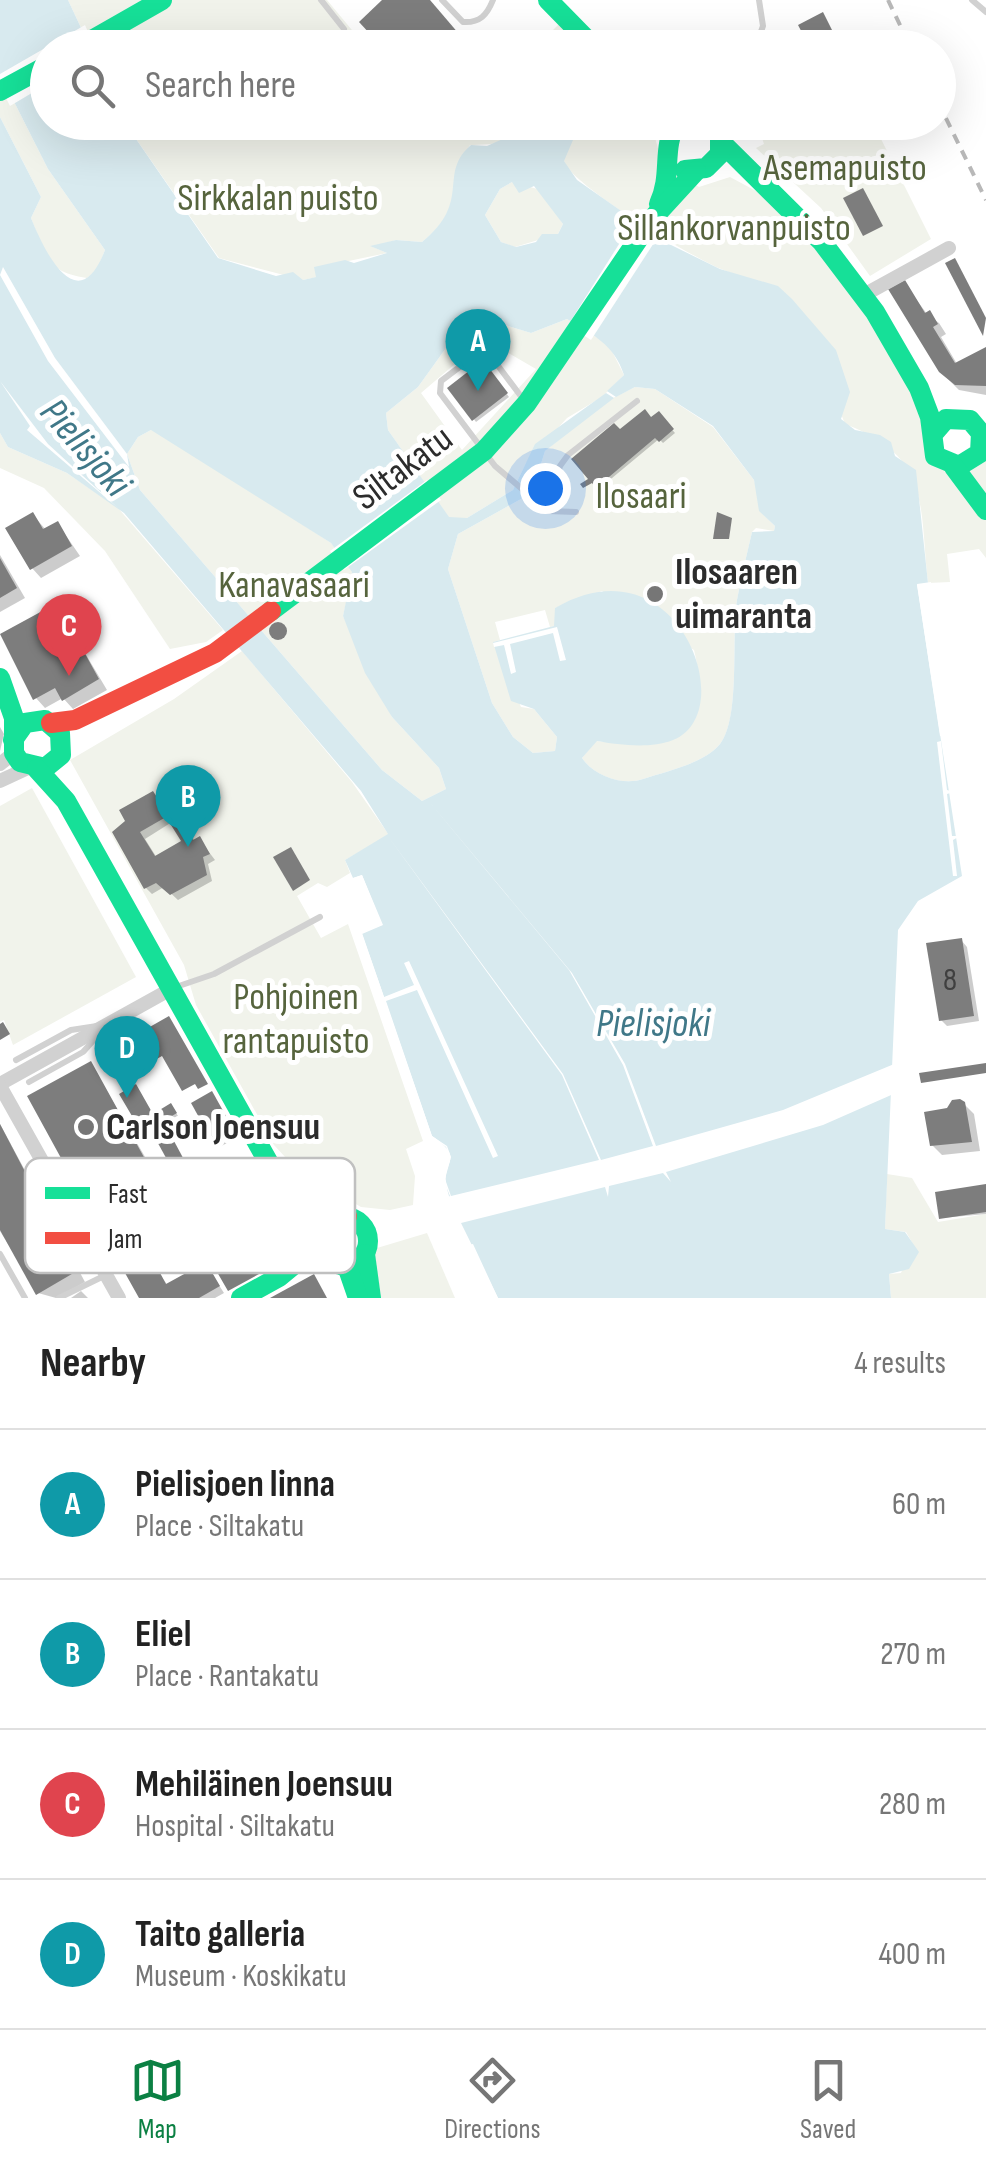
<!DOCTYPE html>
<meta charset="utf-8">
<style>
:root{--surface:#fff;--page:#f6f6f6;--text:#222;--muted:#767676;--line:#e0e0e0;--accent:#0b8043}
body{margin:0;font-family:"Sofia Sans Condensed",sans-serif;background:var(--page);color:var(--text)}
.you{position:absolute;left:545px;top:488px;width:35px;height:35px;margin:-25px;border:8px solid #fff;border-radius:50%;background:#1a73e8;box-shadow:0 0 0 15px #1a73e833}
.badge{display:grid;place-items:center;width:65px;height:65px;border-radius:50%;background:var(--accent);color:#fff;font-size:32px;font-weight:700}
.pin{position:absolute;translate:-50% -82px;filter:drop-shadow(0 2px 5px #0008)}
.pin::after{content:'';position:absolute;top:52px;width:35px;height:30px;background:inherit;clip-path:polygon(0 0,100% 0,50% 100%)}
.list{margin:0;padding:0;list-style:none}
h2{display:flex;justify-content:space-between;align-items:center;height:130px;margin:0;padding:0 40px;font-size:42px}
h2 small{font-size:32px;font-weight:400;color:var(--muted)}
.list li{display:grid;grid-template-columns:65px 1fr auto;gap:30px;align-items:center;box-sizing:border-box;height:150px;padding:0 40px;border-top:2px solid var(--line)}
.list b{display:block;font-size:38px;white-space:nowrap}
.list p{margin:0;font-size:32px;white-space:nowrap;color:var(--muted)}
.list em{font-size:32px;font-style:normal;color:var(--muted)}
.icon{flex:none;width:55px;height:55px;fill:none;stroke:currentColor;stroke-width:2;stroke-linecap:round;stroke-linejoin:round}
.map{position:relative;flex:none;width:986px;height:1298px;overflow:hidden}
.search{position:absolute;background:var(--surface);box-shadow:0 10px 40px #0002;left:30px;right:30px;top:30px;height:110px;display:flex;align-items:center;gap:25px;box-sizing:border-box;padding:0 35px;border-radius:55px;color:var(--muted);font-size:38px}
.sheet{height:730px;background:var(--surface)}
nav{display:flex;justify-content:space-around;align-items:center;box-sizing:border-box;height:140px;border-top:2px solid var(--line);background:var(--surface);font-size:28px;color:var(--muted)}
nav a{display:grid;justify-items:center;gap:5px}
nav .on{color:var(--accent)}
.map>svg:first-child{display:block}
</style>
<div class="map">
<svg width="986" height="1298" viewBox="0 0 986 1298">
<rect width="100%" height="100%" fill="#fff"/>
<g fill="#f1f3eb" fill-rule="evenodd">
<polygon points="68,0 327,0 366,47 90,47"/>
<polygon points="561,22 586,48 535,48"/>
<path d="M 0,74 L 48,169 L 105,250 L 97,270 L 87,278 C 45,272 46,255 31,218 L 41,197 L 0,117 Z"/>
<path d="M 125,123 L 651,123 L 663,167 L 699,187 L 730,177 L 771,199 L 825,251 L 909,382 L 930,435 L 954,470 L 986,448 L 986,558 L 979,549 L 947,554 L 950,582 L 928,583 C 919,503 931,457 845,424 L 800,310 C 778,282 752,282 721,269 C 693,258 570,184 564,161 C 562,153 564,138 564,130 C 551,138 489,145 470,145 C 443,186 467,207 422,242 L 396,240 L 373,247 L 387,253 L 315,268 L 317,277 L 303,280 L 219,258 Z"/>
<polygon points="757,123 873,123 931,239 870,276 821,208 756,148 764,144"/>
<polygon points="512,182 541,190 563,224 558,234 515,247 501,242 485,215 500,189"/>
<path d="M 567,319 L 609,345 L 624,375 L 602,397 L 567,418 L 526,463 L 513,490 L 467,518 L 449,518 L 388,430 L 386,413 L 418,387 L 446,348 L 475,330 L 505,325 L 531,333 ZM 484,339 L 536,369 L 462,450 L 421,393 Z"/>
<path d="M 635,387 L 655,389 L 713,427 L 754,480 L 763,514 L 775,526 L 774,531 L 756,528 L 752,532 C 747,555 741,577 737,600 C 731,634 741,719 720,744 C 703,764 667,771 643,779 C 622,786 594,776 582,758 L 596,741 C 674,749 715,737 694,650 L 602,591 L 555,608 L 555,626 L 550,627 L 545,610 L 495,622 L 500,640 L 494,642 L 521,707 L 534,709 L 557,737 L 555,751 L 533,753 L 513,737 L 492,703 L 448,569 L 458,534 L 521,499 L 535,483 L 545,451 L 605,402 Z"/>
<polygon points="151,430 163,433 331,543 354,569 343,616 392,717 439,768 446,789 422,801 382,770 140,490 127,454 138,437"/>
<polygon points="0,433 8,447 67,473 118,508 223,630 206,642 170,649 105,551 44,488 0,468"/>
<polygon points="242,651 352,782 389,835 345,860 350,873 327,887 318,883 297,896 321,938 348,924 423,1141 406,1149 415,1176 413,1205 390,1210 361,1207 297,1170 274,1145 196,1005 184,965 70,760 174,699"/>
<polygon points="32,788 136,977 13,1045 4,1020 0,1022 0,806"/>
<polygon points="887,1174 912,1178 938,1222 986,1214 986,1298 891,1298 889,1274 901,1273 913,1244 906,1232 885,1229"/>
<polygon points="427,1233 455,1298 375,1298 370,1260 377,1248"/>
</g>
<path fill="#d8eaef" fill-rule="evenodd" d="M 0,0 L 68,0 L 90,47 L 48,48 L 48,122 L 125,123 L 218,258 L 276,276 L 293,272 L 303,280 L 316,277 L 314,267 L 345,260 L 354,263 L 387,253 L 370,246 L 396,240 L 422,242 C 473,201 437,174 471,145 L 487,146 L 514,134 L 544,140 L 579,126 L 564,161 L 577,180 L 667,243 L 720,269 L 778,286 L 792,299 L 836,350 L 850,392 L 841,419 L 855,430 L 880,435 L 891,442 L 895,456 L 916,470 L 928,583 L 917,585 L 962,876 L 918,901 L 898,930 L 885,1229 L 905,1232 L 919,1252 L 909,1269 L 889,1274 L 891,1298 L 498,1298 L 473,1244 L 468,1245 C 461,1226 449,1203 446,1183 C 443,1160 465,1159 432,1136 L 362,933 L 382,925 L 362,875 L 353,878 L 345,860 L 388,834 L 361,791 L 124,513 L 67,473 L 8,447 L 0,433 L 0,117 L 41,197 L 31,218 C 45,253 78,320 105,250 L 48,169 L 0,74 ZM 512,182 L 519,193 L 534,186 L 563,224 L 558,234 L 542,234 L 536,242 L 516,247 L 501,242 L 485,215 L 500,189 ZM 567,319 C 593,335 614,344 624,375 L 607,391 L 616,397 L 635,387 L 655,389 L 713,426 L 754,480 L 759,511 L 775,526 L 774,531 L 752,532 C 747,554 741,577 737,600 C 731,634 741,718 720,744 C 703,764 667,771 643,779 C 623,786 594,776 582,758 L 597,741 C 620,745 650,749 673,740 C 742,713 678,536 555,608 L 554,626 L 493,642 L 511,701 L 534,709 L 557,737 L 555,751 L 533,753 L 513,737 L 492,703 L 448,569 L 458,534 L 521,499 L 535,483 L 545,451 L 614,398 L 606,393 L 535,444 L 513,490 L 467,518 L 449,517 L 388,430 L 386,413 L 418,387 L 446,348 L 475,330 L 505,325 L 531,333 ZM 151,430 L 331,543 L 352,572 L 343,616 L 365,673 L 392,717 L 439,768 L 446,789 L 422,801 L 382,770 L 140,490 L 127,454 L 138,437 Z"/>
<g fill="#fff">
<polygon points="85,25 95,48 48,48 47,84 10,106 0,86 0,74"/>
<polygon points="638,214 661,232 591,340 568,325"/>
<polygon points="3,267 55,358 127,454 129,467 48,361 0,275"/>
<polygon points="0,381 48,444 118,508 27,430 30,426"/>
<polygon points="427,480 441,500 344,570 330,551"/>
<polygon points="931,582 931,587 923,589 945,735 940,736 917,584"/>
<polygon points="557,627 566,660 560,661 553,633 510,644 516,672 511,674 504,645 494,647 493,643"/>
<polygon points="941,741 947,790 954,792 947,794 952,836 960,836 953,840 957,876 953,876 937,742"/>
<polygon points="427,799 572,973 625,1064 656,1146 783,1110 899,1062 898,1092 823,1125 666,1172 671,1182 663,1173 609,1186 608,1197 605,1187 461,1223 498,1298 493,1298 470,1250 463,1247 459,1224 455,1225 446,1198 450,1196 443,1179 450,1158 446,1147 431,1137 360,932 377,922 360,881 353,878 362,875 383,925 362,934 384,997 414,985 404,963 409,961 498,1156 493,1158 417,990 386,1001 432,1136 447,1146 451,1157 445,1179 451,1196 599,1160 562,1075 387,835 563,1074 601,1160 653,1146 623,1065 569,970"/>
</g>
<g fill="#0003" fill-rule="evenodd">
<polygon points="904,283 927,314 939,323 946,334 941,337 957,364 986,350 986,395 959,390 948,379"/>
<polygon points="483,363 509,397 476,422 450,388"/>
<polygon points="658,414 675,433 663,443 659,439 600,488 575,459"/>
<polygon points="33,515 46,530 58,524 80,556 41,578 32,568"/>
<polygon points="0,555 25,598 0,612"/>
<polygon points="57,606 107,690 73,709 63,698 45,708 36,698"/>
<polygon points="281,624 287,631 276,640 270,632"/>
<polygon points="0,727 4,734 0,751"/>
<path d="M 153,794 L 161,804 L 172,801 L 178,807 L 195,842 L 199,839 L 215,860 L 208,864 L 212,881 L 178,900 L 164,887 L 152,894 L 146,888 L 115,832 ZM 172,822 L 184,842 L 157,858 L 145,839 Z"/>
<polygon points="961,940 967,947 979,1021 947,1026 941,1020"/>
<polygon points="91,1064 148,1162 151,1160 164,1179 98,1215 92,1209"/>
<polygon points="214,1096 237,1137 220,1147 217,1144"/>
<polygon points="964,1104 974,1114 980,1151 942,1155 932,1145 949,1110"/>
<polygon points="173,1108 178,1116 144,1131 153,1116"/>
<polygon points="0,1124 85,1282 56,1298 38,1293 0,1231"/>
<polygon points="986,1187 986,1214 942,1218"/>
<polygon points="151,1261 168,1286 206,1265 224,1293 215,1298 142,1298"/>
<polygon points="81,1291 88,1298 71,1298"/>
</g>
<g fill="#7d7d7d" fill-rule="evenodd">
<polygon points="382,0 430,0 471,48 383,48 359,22"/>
<polygon points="823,12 841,48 802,48 808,44 798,25"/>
<polygon points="863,188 883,226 863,236 843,198"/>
<polygon points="955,258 986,318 983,336 945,263"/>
<polygon points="905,280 925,313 930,310 938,324 933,327 955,363 986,347 986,386 955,385 939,372 888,289"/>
<polygon points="483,360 508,393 472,421 447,388"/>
<polygon points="645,409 651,417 659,411 674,429 659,442 655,438 596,488 592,483 583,488 580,484 588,479 571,459 614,423 620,429"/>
<polygon points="33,512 43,529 58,521 72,546 30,570 5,528"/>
<polygon points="717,512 732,518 729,539 713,539"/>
<polygon points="0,558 17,588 0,598"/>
<polygon points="57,603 99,679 62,701 55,688 33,700 0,634"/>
<circle cx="278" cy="631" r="9"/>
<path d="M 153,791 L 160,802 L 172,798 L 193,840 L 200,836 L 210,854 L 203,857 L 207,875 L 170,895 L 156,883 L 144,889 L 112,832 L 125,821 L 119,810 ZM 166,817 L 181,841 L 155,856 L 140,832 Z"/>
<polygon points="291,847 310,880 293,891 273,857"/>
<polygon points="962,938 974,1016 939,1021 926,943"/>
<polygon points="169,1016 208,1084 198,1089 195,1084 182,1091 162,1056 126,1076 111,1049"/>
<polygon points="3,1022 10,1034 0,1040 0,1024"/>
<polygon points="91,1061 146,1161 152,1157 160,1172 90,1211 27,1096"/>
<polygon points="986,1063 986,1073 921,1083 919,1073"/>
<polygon points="136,1084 153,1114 171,1103 177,1113 142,1133 119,1094"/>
<polygon points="212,1091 236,1134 215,1146 191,1103"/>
<polygon points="960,1099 965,1102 972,1142 930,1146 924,1112 947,1108 952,1100"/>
<polygon points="0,1124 77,1271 36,1295 0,1230"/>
<polygon points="167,1128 189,1169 176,1176 154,1136"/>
<polygon points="986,1184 986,1212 939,1219 935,1192"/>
<polygon points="206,1212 233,1263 259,1248 270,1268 228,1291 217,1272 222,1269 194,1219"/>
<polygon points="152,1258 166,1284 206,1262 220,1286 199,1298 139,1298 125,1273"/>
<polygon points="314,1274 327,1298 270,1298"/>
</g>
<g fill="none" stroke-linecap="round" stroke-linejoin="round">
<g stroke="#d1d1d1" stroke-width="6">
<polyline points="321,0 344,29"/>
<path d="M 442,0 L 463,22 C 480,23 487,15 493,0"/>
<polyline points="972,0 986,12"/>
<polyline points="755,48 763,26 759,0"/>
<polyline points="523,399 490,355 478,353 441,381 440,393 495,466 548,511 576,512"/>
<polyline points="548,511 560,466 568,455 637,401"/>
<polyline points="173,988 214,974 320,917"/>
<polyline points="16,1060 71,1030 97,1026"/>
<polyline points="29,1082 83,1052 100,1033"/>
<polyline points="78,1223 168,1174 187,1207"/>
<polyline points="0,1254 25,1298"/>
<polyline points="59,1298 106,1275"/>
</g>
<g stroke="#d1d1d1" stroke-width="14">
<polyline points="862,296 949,248"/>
<polyline points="0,764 14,753"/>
<polyline points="0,781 28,768"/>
<polyline points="0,1084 171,989"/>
<polyline points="0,1086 119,1298"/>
</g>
<g stroke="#16e098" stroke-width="20">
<polyline points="548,0 595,48"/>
<polyline points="78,48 162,0"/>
<polyline points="0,91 48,65"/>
<polyline points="722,143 822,242 875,312 919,388 930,417 935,456 959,466 980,453 981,433 970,420 946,419 933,434"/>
<polyline points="685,170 706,168 720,154 720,133 711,122"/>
<path d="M 659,204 C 673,174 661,148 677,122"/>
<polyline points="954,467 986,510"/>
<polyline points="271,611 484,451 527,403 652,219 696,171"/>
<polyline points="0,678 14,718 14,753 20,762 45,768 61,755 60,733 45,720 25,723 13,740"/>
<polyline points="37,769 66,801 271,1167 318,1208 324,1228"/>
<circle cx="344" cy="1241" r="24"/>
<polyline points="365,1254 371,1298"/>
<polyline points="342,1265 348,1269 358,1298"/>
<polyline points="241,1298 279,1277 319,1244"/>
</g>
<g stroke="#f24e42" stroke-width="20">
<polyline points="51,723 75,720 215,653 271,611"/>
<polyline points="298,1178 347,1216"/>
</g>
<g stroke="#b8b8b8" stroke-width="4" stroke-dasharray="10 8" stroke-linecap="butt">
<polyline points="888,0 911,48"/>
<polyline points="938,102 986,200"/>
</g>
</g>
<g fill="#767676" stroke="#fff" stroke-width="4">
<circle cx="655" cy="594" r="10"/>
<circle cx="86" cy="1127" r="10"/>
</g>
<g text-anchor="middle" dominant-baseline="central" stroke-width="10" stroke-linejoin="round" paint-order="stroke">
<g font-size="32" fill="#404040">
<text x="950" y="980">8</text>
</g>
<g font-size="38" fill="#56643d" stroke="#fff">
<text x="845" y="168">Asemapuisto</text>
<text x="278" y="198">Sirkkalan puisto</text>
<text x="734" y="228">Sillankorvanpuisto</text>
<text x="641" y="496">Ilosaari</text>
<text x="294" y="585">Kanavasaari</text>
<text x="296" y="997">Pohjoinen<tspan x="296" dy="44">rantapuisto</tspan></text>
</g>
<g font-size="38" fill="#2c2c2c" stroke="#fff">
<text transform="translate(403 468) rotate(-37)">Siltakatu</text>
</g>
<g font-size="38" font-weight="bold" fill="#2c2c2c" stroke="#fff" text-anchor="start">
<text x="675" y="572">Ilosaaren<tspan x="675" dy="44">uimaranta</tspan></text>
<text x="106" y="1127">Carlson Joensuu</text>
</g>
<g font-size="40" font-style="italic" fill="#407888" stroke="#fff">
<text transform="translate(85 448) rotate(49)">Pielisjoki</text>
<text x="653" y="1024">Pielisjoki</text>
</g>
</g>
<rect x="25" y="1158" width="330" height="115" rx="15" fill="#fff" stroke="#c0c0c0" stroke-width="2.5"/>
<rect x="45" y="1187" width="45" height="12" fill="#16e098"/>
<rect x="45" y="1232" width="45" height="12" fill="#f24e42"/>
<g font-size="28" fill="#2c2c2c">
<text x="108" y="1203">Fast</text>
<text x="108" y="1248">Jam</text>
</g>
</svg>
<div class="you"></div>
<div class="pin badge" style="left:478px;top:391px;background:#0f9aa8">A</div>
<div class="pin badge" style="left:188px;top:847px;background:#0f9aa8">B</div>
<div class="pin badge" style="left:69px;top:676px;background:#e0444e">C</div>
<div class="pin badge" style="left:127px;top:1098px;background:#0f9aa8">D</div>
<div class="search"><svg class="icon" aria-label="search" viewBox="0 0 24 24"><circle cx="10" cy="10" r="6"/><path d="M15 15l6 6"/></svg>Search here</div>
</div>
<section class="sheet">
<h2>Nearby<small>4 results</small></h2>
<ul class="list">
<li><span class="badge" style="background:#0f9aa8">A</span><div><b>Pielisjoen linna</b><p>Place · Siltakatu</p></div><em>60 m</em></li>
<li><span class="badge" style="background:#0f9aa8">B</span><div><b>Eliel</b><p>Place · Rantakatu</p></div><em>270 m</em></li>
<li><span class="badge" style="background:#e0444e">C</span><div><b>Mehiläinen Joensuu</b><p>Hospital · Siltakatu</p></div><em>280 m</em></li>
<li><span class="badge" style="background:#0f9aa8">D</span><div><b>Taito galleria</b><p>Museum · Koskikatu</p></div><em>400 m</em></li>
</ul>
</section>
<nav>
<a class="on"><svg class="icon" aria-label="map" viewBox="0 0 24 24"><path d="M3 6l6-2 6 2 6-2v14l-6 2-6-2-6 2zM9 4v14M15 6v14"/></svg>Map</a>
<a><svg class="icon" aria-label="directions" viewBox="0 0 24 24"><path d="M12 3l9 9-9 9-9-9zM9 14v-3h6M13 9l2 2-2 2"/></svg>Directions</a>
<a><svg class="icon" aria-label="saved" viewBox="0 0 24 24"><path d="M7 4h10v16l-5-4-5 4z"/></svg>Saved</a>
</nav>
